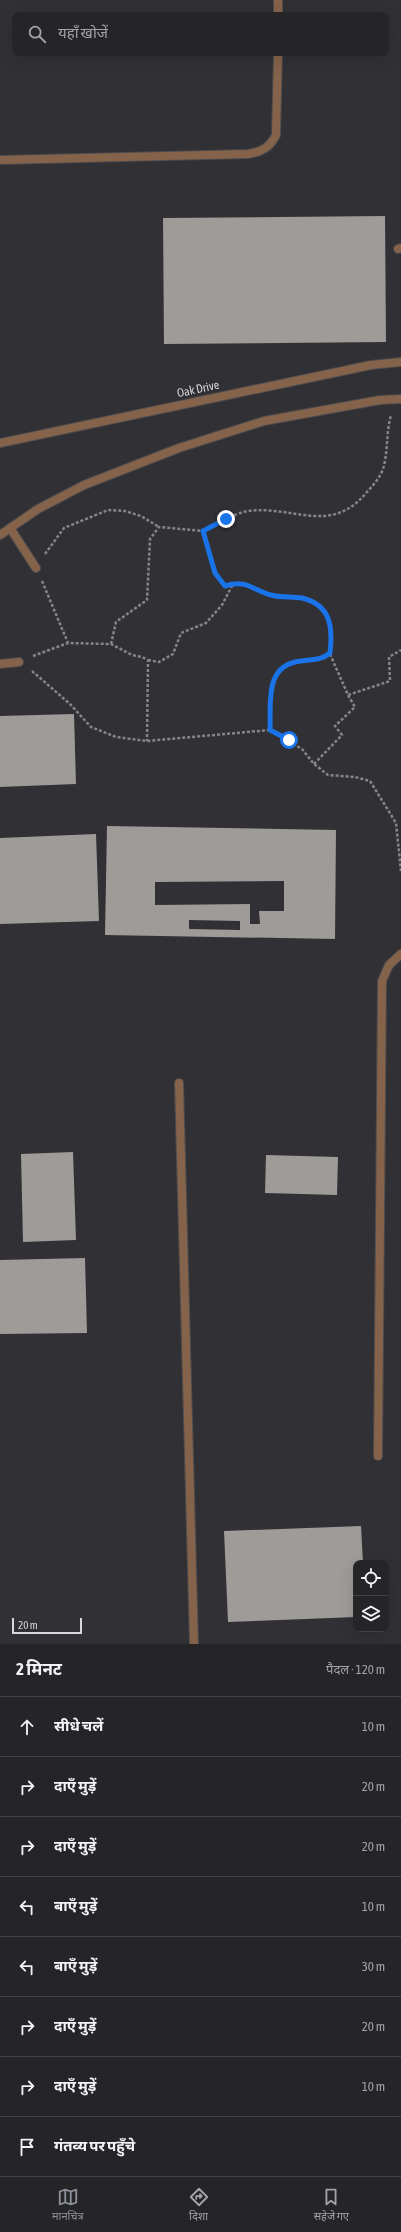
<!DOCTYPE html>
<html lang="hi">
<meta charset="utf-8">
<style>
:root{--surface:#252427;--page:#2d2c2f;--text:#f1f3f6;--muted:#a3a4a7;--line:#424144;--accent:#8c9099}
body{margin:0;font-family:"Asap Condensed","Noto Sans Devanagari",sans-serif;background:var(--page);color:var(--text)}
.controls{position:absolute;right:12px;bottom:12px;display:grid;overflow:hidden;border-radius:8px;box-shadow:0 4px 16px #0002}
.controls button{width:36px;height:36px;display:grid;place-items:center;padding:0;border:0;border-bottom:1px solid var(--line);background:var(--surface);color:var(--text);font:20px sans-serif}
.scale{position:absolute;left:12px;bottom:10px;width:70px;box-sizing:border-box;padding-left:4px;border:2px solid #d7d6d8;border-top:0;font-size:11px;line-height:14px;white-space:nowrap;color:#d7d6d8;-webkit-text-stroke:3px #313034;paint-order:stroke}
.stop{position:absolute;width:12px;height:12px;margin:-9px;border:3px solid #1a73e8;border-radius:50%;background:#fff}
.stop.end{background:#1a73e8;border-color:#fff;box-shadow:0 1px 4px #0008}
.list{margin:0;padding:0;list-style:none}
h2{display:flex;justify-content:space-between;align-items:center;height:52px;margin:0;padding:0 16px;font-size:17px}
h2 small{font-size:13px;font-weight:400;color:var(--muted)}
.list li{display:grid;grid-template-columns:26px 1fr auto;gap:12px;align-items:center;box-sizing:border-box;height:60px;padding:0 16px;border-top:1px solid var(--line)}
.list b{display:block;font-size:15px;white-space:nowrap}
.list em{font-size:13px;font-style:normal;color:var(--muted)}
.icon{flex:none;width:22px;height:22px;fill:none;stroke:currentColor;stroke-width:2;stroke-linecap:round;stroke-linejoin:round}
.map{position:relative;flex:none;width:401px;height:1644px;overflow:hidden}
.search{position:absolute;background:var(--surface);box-shadow:0 4px 16px #0002;left:12px;right:12px;top:12px;height:44px;display:flex;align-items:center;gap:10px;box-sizing:border-box;padding:0 14px;border-radius:8px;color:var(--muted);font-size:15px}
.sheet{height:532px;background:var(--surface)}
nav{display:flex;justify-content:space-around;align-items:center;box-sizing:border-box;height:56px;border-top:1px solid var(--line);background:var(--surface);font-size:11px;color:var(--muted)}
nav a{display:grid;justify-items:center;gap:2px}
nav .on{color:var(--accent)}
.map>svg:first-child{display:block}
</style>
<div class="map">
<svg width="401" height="1644" viewBox="0 0 401 1644">
<rect width="100%" height="100%" fill="#313034"/>
<g fill="#9f9b98" fill-rule="evenodd">
<polygon points="385,216 386,342 164,344 163,218"/>
<polygon points="74,714 76,784 0,787 0,716"/>
<path d="M 107,826 L 336,830 L 335,939 L 105,935 ZM 284,881 L 284,911 L 259,911 L 260,924 L 250,924 L 250,904 L 155,905 L 155,882 ZM 189,920 L 240,921 L 240,930 L 189,929 Z"/>
<polygon points="96,834 99,921 0,924 0,838"/>
<polygon points="73,1152 76,1240 23,1242 21,1154"/>
<polygon points="266,1155 338,1157 337,1195 265,1193"/>
<polygon points="85,1258 87,1333 0,1334 0,1260"/>
<polygon points="361,1526 363,1563 356,1563 356,1617 228,1622 224,1531"/>
</g>
<g fill="none" stroke-linecap="round" stroke-linejoin="round">
<g stroke="#4c4b4e" stroke-width="10">
<polyline id="lane" points="10,528 36,568"/>
</g>
<g stroke="#4c4b4e" stroke-width="10">
<g id="street">
<polyline points="278,15 278,0"/>
<path d="M 0,160 L 248,154 C 262,152 270,147 276,135 L 278,53"/>
<polyline points="398,249 401,248"/>
<polyline points="0,443 371,365 401,362"/>
<polyline points="0,535 38,509 84,485 179,448 264,421 380,400 401,399"/>
<polyline points="0,664 19,662"/>
<polyline points="179,1083 194,1644"/>
<polyline points="378,1456 382,981 389,965 401,954"/>
</g>
</g>
<g stroke="#868588" stroke-width="2.5" stroke-dasharray="3 2" stroke-linecap="butt">
<path d="M 203,531 C 217,524 232,514 248,511 C 293,505 331,536 367,492 C 373,485 380,478 383,469 C 388,454 386,432 391,415"/>
<polyline points="45,554 64,528 108,510 125,511 141,516 159,527"/>
<polyline points="42,581 68,643"/>
<path d="M 111,644 L 116,622 L 147,600 L 150,539 L 159,527 L 203,531 L 215,573 L 225,586 C 247,579 252,590 271,595 C 281,598 292,596 302,598 C 331,605 333,627 330,653 C 320,661 313,659 301,661 C 264,665 271,702 270,730"/>
<polyline points="330,654 348,695 390,681 389,657 401,650"/>
<polyline points="33,656 68,643 111,644 132,655 142,657 148,660 147,741"/>
<polyline points="148,660 159,662 173,654 181,633 206,623 222,605 233,584"/>
<polyline points="32,671 70,704 91,727 116,737 147,741 270,730 302,749 314,764 328,775 355,777 370,781 396,823 401,871"/>
<polyline points="314,764 342,735 335,726 355,707 348,695"/>
</g>
<use href="#lane" stroke="#85624a" stroke-width="8"/>
<use href="#street" stroke="#85624a" stroke-width="8"/>
</g>
<g fill="none" stroke-linecap="round" stroke-linejoin="round">
<path stroke="#1a73e8" stroke-width="5" d="M 226,519 L 203,531 L 215,573 L 225,586 C 247,579 252,590 271,595 C 281,598 292,596 302,598 C 331,605 333,627 330,653 C 320,661 313,659 301,661 C 264,665 271,702 270,730 L 289,740"/>
</g>
<g text-anchor="middle" dominant-baseline="central" stroke-width="4" stroke-linejoin="round" paint-order="stroke">
<g font-size="12" fill="#d7d6d8" stroke="#313034">
<text transform="translate(198 389) rotate(-12)">Oak Drive</text>
</g>
</g>
</svg>
<div class="controls">
<button><svg class="icon" aria-label="locate" viewBox="0 0 24 24"><circle cx="12" cy="12" r="6"/><path d="M12 2v4M12 18v4M2 12h4M18 12h4"/></svg></button>
<button><svg class="icon" aria-label="layers" viewBox="0 0 24 24"><path d="M12 4l9 5-9 5-9-5zM3 14l9 5 9-5"/></svg></button>
</div>
<div class="scale">20 m</div>
<div class="stop" style="left:289px;top:740px"></div>
<div class="stop end" style="left:226px;top:519px"></div>
<div class="search"><svg class="icon" aria-label="search" viewBox="0 0 24 24"><circle cx="10" cy="10" r="6"/><path d="M15 15l6 6"/></svg>यहाँ खोजें</div>
</div>
<section class="sheet">
<h2>2 मिनट<small>पैदल · 120 m</small></h2>
<ul class="list">
<li><svg class="icon" aria-label="ahead" viewBox="0 0 24 24"><path d="M12 20V5M6 11l6-6 6 6"/></svg><div><b>सीधे चलें</b></div><em>10 m</em></li>
<li><svg class="icon" aria-label="right" viewBox="0 0 24 24"><path d="M7 20v-9h11M14 6l5 5-5 5"/></svg><div><b>दाएँ मुड़ें</b></div><em>20 m</em></li>
<li><svg class="icon" aria-label="right" viewBox="0 0 24 24"><path d="M7 20v-9h11M14 6l5 5-5 5"/></svg><div><b>दाएँ मुड़ें</b></div><em>20 m</em></li>
<li><svg class="icon" aria-label="left" viewBox="0 0 24 24"><path d="M17 20v-9H6M10 6l-5 5 5 5"/></svg><div><b>बाएँ मुड़ें</b></div><em>10 m</em></li>
<li><svg class="icon" aria-label="left" viewBox="0 0 24 24"><path d="M17 20v-9H6M10 6l-5 5 5 5"/></svg><div><b>बाएँ मुड़ें</b></div><em>30 m</em></li>
<li><svg class="icon" aria-label="right" viewBox="0 0 24 24"><path d="M7 20v-9h11M14 6l5 5-5 5"/></svg><div><b>दाएँ मुड़ें</b></div><em>20 m</em></li>
<li><svg class="icon" aria-label="right" viewBox="0 0 24 24"><path d="M7 20v-9h11M14 6l5 5-5 5"/></svg><div><b>दाएँ मुड़ें</b></div><em>10 m</em></li>
<li><svg class="icon" aria-label="arrive" viewBox="0 0 24 24"><path d="M6 21V4h12l-3 4 3 4H6"/></svg><div><b>गंतव्य पर पहुँचे</b></div></li>
</ul>
</section>
<nav>
<a class="on"><svg class="icon" aria-label="map" viewBox="0 0 24 24"><path d="M3 6l6-2 6 2 6-2v14l-6 2-6-2-6 2zM9 4v14M15 6v14"/></svg>मानचित्र</a>
<a><svg class="icon" aria-label="directions" viewBox="0 0 24 24"><path d="M12 3l9 9-9 9-9-9zM9 14v-3h6M13 9l2 2-2 2"/></svg>दिशा</a>
<a><svg class="icon" aria-label="saved" viewBox="0 0 24 24"><path d="M7 4h10v16l-5-4-5 4z"/></svg>सहेजे गए</a>
</nav>
